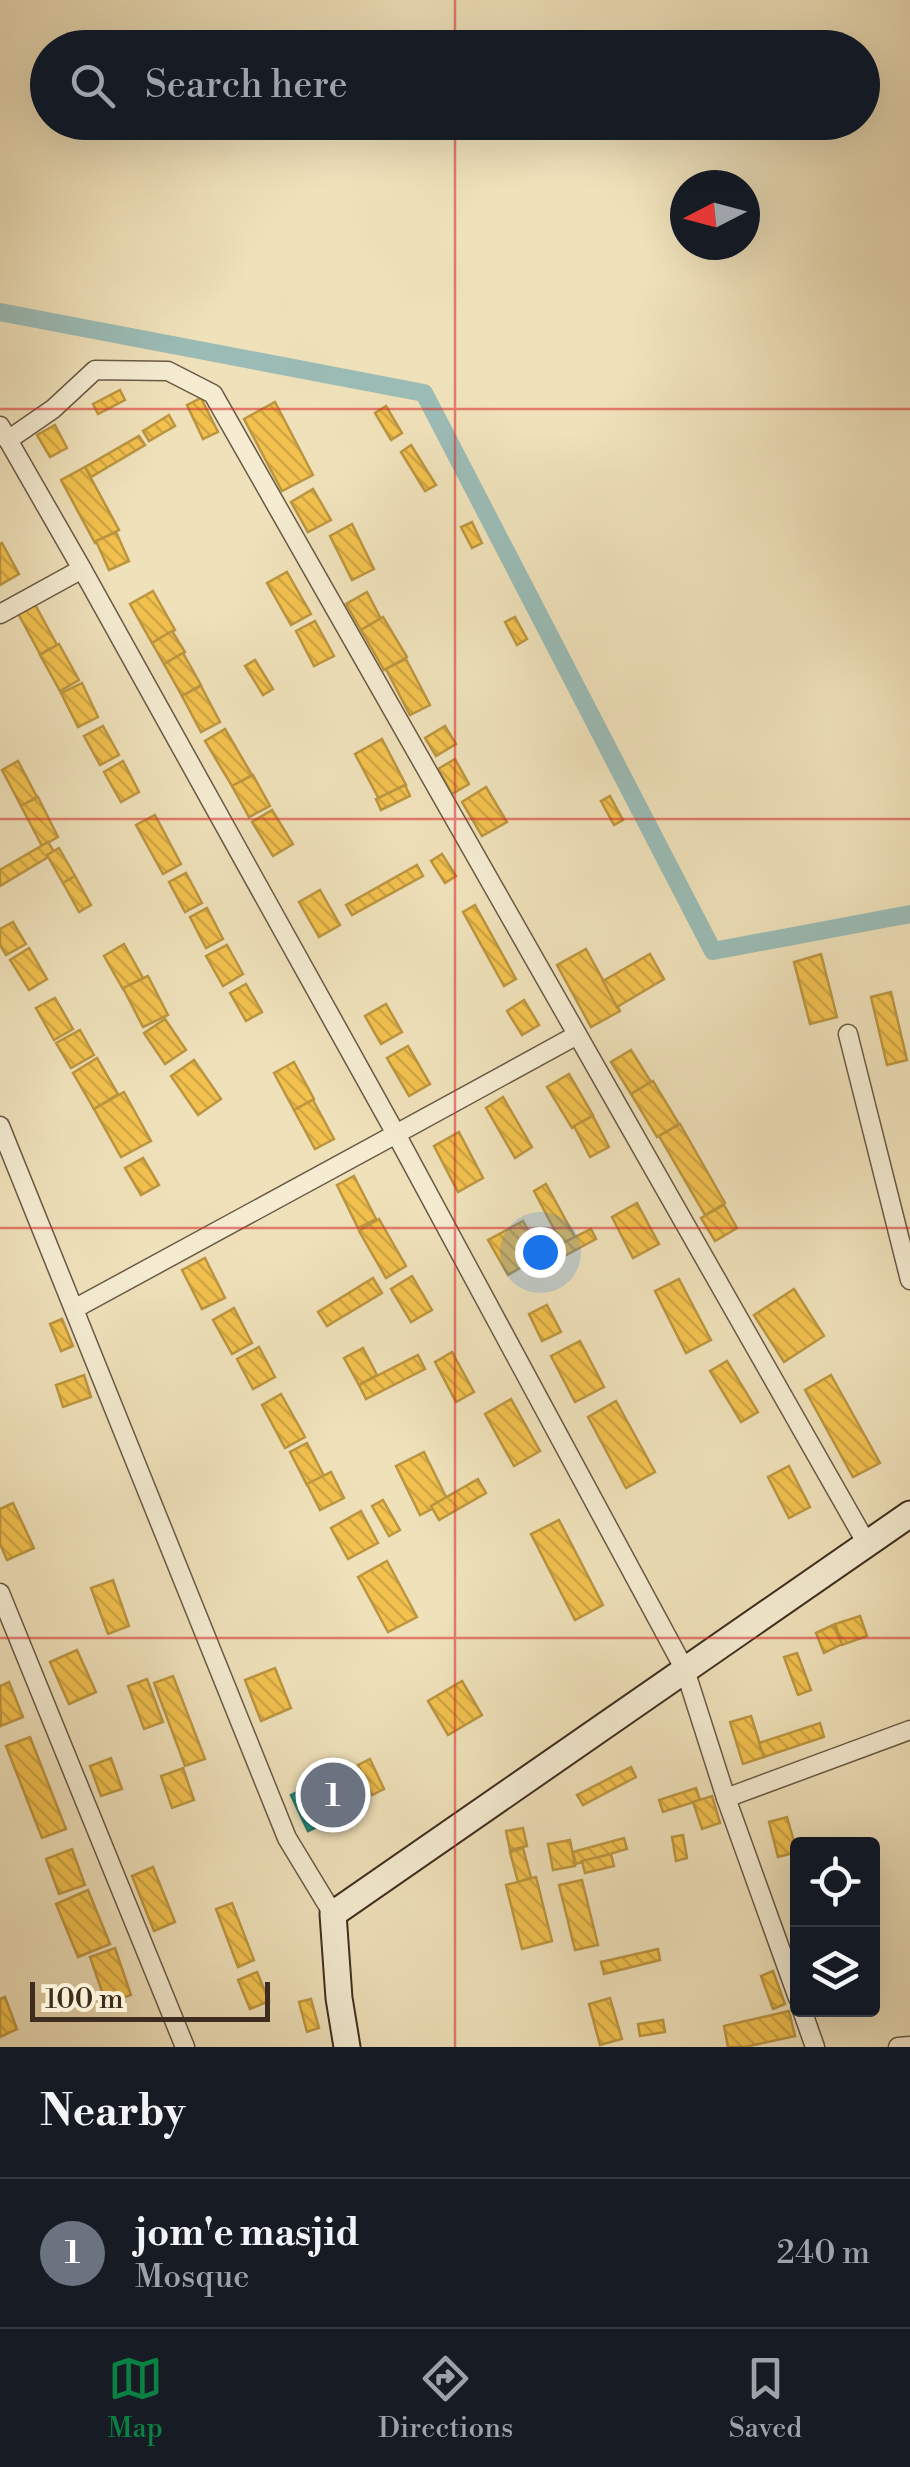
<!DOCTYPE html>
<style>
:root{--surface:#171b24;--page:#242831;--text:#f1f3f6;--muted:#9ea1a6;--line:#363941;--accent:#0b8043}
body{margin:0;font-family:"Libre Bodoni",serif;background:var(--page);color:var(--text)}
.controls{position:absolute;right:30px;bottom:30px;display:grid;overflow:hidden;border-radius:10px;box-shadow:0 10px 40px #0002}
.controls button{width:90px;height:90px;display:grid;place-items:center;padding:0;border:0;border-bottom:2px solid var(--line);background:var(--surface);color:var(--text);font:50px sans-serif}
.compass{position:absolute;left:670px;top:170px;width:90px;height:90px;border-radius:50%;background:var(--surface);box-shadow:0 10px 40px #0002;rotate:264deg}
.scale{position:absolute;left:30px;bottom:25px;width:240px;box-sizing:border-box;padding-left:10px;border:5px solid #3e2d1e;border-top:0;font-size:28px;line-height:35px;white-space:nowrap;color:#3e2d1e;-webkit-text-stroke:8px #f5ecd2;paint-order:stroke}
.you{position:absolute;left:540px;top:1252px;width:35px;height:35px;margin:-25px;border:8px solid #fff;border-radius:50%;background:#1a73e8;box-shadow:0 0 0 15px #1a73e833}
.badge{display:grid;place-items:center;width:65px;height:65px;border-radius:50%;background:var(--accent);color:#fff;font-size:32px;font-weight:700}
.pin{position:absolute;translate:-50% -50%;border:5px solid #fff;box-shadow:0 2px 10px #0006}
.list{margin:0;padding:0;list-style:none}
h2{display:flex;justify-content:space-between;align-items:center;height:130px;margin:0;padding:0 40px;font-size:42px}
h2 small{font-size:32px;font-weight:400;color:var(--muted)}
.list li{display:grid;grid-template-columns:65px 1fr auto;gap:30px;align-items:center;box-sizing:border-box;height:150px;padding:0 40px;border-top:2px solid var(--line)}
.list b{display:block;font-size:38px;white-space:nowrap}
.list p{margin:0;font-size:32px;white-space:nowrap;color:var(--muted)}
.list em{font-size:32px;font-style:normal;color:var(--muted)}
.icon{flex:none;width:55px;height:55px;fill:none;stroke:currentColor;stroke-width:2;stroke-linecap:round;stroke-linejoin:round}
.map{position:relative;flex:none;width:910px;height:2047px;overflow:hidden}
.search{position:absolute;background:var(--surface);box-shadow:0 10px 40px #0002;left:30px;right:30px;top:30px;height:110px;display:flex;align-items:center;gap:25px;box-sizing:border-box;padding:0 35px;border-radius:55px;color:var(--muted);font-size:38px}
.sheet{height:280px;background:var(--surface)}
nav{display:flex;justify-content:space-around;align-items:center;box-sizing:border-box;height:140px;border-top:2px solid var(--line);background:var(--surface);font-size:28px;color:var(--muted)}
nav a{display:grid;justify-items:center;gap:5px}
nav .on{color:var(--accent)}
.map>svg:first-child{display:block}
</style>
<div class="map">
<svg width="910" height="2047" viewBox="0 0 910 2047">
<defs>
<pattern id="homes-back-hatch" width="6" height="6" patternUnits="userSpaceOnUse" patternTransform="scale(2.5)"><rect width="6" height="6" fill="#f2c14e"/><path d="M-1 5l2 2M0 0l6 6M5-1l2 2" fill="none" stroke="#d1a644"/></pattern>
<pattern id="public-back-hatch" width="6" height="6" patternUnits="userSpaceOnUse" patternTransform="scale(2.5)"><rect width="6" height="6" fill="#17a398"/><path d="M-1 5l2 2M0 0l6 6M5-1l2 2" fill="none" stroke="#16857b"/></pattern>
</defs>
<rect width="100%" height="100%" fill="#efe1ba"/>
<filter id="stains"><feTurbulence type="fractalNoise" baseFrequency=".002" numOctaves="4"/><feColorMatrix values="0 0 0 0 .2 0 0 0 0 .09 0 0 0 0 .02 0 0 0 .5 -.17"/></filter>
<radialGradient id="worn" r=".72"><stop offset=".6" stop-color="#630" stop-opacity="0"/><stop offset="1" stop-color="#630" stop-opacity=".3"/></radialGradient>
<g fill="url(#homes-back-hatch)" stroke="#bc9540" stroke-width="2.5">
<polygon points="120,390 125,400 98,414 93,404"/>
<polygon points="201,398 218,432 203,439 187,405"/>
<polygon points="275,402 313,475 282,491 244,419"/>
<polygon points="386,406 402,433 391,440 375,413"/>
<polygon points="169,415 175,426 149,441 143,431"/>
<polygon points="55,425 67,448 50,457 37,435"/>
<polygon points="139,436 145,445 91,477 85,467"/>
<polygon points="411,445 436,485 425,491 401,452"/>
<polygon points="85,467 119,530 95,543 61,480"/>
<polygon points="313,489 331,520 308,532 291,502"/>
<polygon points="472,522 482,543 472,548 461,527"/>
<polygon points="352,524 374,569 352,580 330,536"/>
<polygon points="116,532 129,561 109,570 96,541"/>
<polygon points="2,543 19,574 0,585 0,544"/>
<polygon points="287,572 311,614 291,625 267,583"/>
<polygon points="153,591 175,630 152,643 130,604"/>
<polygon points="367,592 381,619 361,630 346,604"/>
<polygon points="31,597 57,645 40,654 14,606"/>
<polygon points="383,617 407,657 384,670 361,630"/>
<polygon points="515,617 527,639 517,645 505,622"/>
<polygon points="315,621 334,656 314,666 296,631"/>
<polygon points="172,631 185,652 164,664 152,643"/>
<polygon points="59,644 79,680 60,691 40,655"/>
<polygon points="183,653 201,685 182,696 164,664"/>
<polygon points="406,659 430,705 410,715 386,669"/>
<polygon points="255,660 273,689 263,695 245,666"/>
<polygon points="82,683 98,717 78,727 61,693"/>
<polygon points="201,686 220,722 201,732 182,696"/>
<polygon points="103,726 119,755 100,765 84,736"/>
<polygon points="445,726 456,744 436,756 425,738"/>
<polygon points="225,729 252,775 232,786 205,741"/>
<polygon points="382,739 406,785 379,799 355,754"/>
<polygon points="455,759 469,784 452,794 438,769"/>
<polygon points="18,761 37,797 21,806 2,770"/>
<polygon points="123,761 139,792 121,802 104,772"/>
<polygon points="253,775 270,806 249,817 232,786"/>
<polygon points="405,785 410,796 381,810 376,799"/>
<polygon points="486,787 507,822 482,836 462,802"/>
<polygon points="610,796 623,820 614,825 601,801"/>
<polygon points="38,797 58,837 42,846 21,806"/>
<polygon points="272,810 293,844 273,856 252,822"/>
<polygon points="155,815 181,864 163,874 136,825"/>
<polygon points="48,842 55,853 0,886 0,870"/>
<polygon points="59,848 75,876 63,883 47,855"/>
<polygon points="442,854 456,876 445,883 431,861"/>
<polygon points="417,865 423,876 352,915 346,905"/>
<polygon points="186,873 202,903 185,912 169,882"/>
<polygon points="75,876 91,905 79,912 63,883"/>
<polygon points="320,890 340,925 319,937 299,902"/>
<polygon points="475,905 516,979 504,986 463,912"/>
<polygon points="207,908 223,939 206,948 190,917"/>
<polygon points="13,922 26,944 6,955 0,945 0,929"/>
<polygon points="124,944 143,978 123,989 104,956"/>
<polygon points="227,945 243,974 223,986 206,956"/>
<polygon points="29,948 47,979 29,990 10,960"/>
<polygon points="586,949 620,1011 591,1027 557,965"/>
<polygon points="650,954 664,979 617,1007 603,981"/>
<polygon points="821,954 837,1017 810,1024 794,962"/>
<polygon points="148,976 168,1015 143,1027 123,988"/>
<polygon points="246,984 262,1012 246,1021 230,993"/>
<polygon points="891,992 907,1060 887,1065 871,997"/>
<polygon points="55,998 73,1029 54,1040 36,1008"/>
<polygon points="524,1000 539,1025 522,1035 507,1011"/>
<polygon points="386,1004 402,1032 381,1044 365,1016"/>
<polygon points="165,1019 186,1050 165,1064 144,1033"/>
<polygon points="80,1030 94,1055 71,1068 56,1043"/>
<polygon points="408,1046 430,1084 409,1096 387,1058"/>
<polygon points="631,1050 651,1082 631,1094 611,1062"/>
<polygon points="97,1058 118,1094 94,1109 73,1073"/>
<polygon points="194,1060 221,1099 198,1115 171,1076"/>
<polygon points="294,1062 314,1099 294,1110 274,1073"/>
<polygon points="569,1074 593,1115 572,1128 547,1087"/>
<polygon points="653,1081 679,1124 657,1137 631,1094"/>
<polygon points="124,1092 151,1141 121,1157 94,1109"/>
<polygon points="503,1097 532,1147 515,1158 486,1108"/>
<polygon points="313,1100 334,1139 315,1149 294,1110"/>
<polygon points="593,1116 609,1147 590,1157 574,1126"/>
<polygon points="680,1124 725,1203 705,1215 659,1136"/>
<polygon points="459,1132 483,1178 458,1192 434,1146"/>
<polygon points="143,1158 159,1185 141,1195 125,1168"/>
<polygon points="354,1176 376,1219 358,1228 337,1185"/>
<polygon points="546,1184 575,1237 562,1244 534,1191"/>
<polygon points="637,1203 659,1244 633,1258 612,1217"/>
<polygon points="724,1205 737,1228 715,1241 701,1218"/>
<polygon points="379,1219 406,1266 386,1278 359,1231"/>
<polygon points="523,1221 542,1255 508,1275 488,1240"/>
<polygon points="591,1229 596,1239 555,1261 549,1250"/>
<polygon points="205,1258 225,1298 202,1309 182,1270"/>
<polygon points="412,1276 432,1310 411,1322 391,1289"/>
<polygon points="373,1278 382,1293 327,1326 318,1312"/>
<polygon points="679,1279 711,1340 686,1353 655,1291"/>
<polygon points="794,1289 824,1336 784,1362 754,1315"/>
<polygon points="547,1305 561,1332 542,1341 529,1314"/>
<polygon points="234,1308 252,1343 232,1354 213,1320"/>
<polygon points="62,1319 73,1346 61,1351 50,1324"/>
<polygon points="580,1341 604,1387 575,1402 551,1356"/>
<polygon points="259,1347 275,1377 253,1389 237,1359"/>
<polygon points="363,1348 377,1375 359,1385 344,1358"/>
<polygon points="452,1352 474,1392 456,1402 435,1362"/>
<polygon points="418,1355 425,1369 366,1399 359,1385"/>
<polygon points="727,1361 758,1412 741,1422 710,1371"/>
<polygon points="84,1375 91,1397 63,1407 56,1385"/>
<polygon points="831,1375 880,1463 853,1477 805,1390"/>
<polygon points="281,1394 305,1437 285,1448 262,1405"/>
<polygon points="511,1399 540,1451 514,1466 485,1414"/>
<polygon points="616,1401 655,1472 626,1488 588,1417"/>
<polygon points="307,1443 324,1476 307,1485 290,1452"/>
<polygon points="424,1452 448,1501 420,1515 396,1466"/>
<polygon points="789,1466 810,1507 789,1518 768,1477"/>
<polygon points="331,1472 344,1498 320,1510 307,1484"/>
<polygon points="478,1479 486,1493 439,1520 431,1506"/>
<polygon points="383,1500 400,1530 389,1536 372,1506"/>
<polygon points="13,1503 34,1548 7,1560 0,1544 0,1509"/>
<polygon points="361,1511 378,1543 348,1559 331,1528"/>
<polygon points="559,1520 603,1605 575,1620 531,1534"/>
<polygon points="387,1561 417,1617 388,1632 358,1577"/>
<polygon points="113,1580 129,1626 108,1634 91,1588"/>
<polygon points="860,1616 867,1636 842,1645 835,1624"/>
<polygon points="833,1625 842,1644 824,1653 816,1633"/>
<polygon points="77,1650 96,1692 69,1704 50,1662"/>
<polygon points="797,1653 811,1690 798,1695 784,1657"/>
<polygon points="275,1668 291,1708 261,1721 245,1680"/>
<polygon points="173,1676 205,1759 185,1766 154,1683"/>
<polygon points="147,1679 163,1722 144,1729 128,1686"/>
<polygon points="462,1681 482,1715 448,1735 428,1701"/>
<polygon points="9,1682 23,1717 1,1726 0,1686"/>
<polygon points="751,1716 764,1757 743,1764 730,1722"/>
<polygon points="820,1723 824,1737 764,1757 759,1743"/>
<polygon points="30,1737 66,1829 42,1838 6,1746"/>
<polygon points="111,1758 122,1789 101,1796 90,1766"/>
<polygon points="370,1759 384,1789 372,1795 358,1765"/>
<polygon points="631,1767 636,1777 583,1805 577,1795"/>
<polygon points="183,1768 194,1800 172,1808 161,1776"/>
<polygon points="696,1788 700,1800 663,1812 659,1800"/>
<polygon points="712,1796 720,1823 702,1829 693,1802"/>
<polygon points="787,1817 797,1852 778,1857 769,1822"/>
<polygon points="523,1828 527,1846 510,1850 506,1831"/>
<polygon points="683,1835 687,1858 676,1861 672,1837"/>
<polygon points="624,1838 627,1849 576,1864 573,1852"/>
<polygon points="570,1840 575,1866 553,1870 548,1844"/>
<polygon points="523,1848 531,1878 518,1882 510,1852"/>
<polygon points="72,1849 85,1885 59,1894 46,1859"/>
<polygon points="611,1854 614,1866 585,1873 582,1861"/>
<polygon points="153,1867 175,1922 154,1931 132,1876"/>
<polygon points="536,1877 552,1941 522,1949 506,1885"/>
<polygon points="582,1880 598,1945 575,1950 559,1885"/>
<polygon points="88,1890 110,1944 78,1957 56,1904"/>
<polygon points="232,1903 254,1960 238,1967 216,1909"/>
<polygon points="115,1948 131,1995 106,2003 90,1957"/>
<polygon points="658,1949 660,1960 604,1974 601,1962"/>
<polygon points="773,1971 785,2004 773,2009 761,1976"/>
<polygon points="257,1972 269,2001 250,2009 238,1980"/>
<polygon points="5,1997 17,2029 0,2037 0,1999"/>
<polygon points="610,1998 622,2039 600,2045 589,2004"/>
<polygon points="311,1999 319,2028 307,2032 299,2002"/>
<polygon points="789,2011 795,2036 745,2047 728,2047 724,2026"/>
<polygon points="663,2020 665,2032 640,2036 638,2024"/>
</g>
<polygon fill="url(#public-back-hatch)" stroke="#238073" stroke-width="2.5" points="348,1768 365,1805 308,1831 291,1795"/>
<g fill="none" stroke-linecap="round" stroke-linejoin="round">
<polyline stroke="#9bbcb6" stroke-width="18" points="0,312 424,393 713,951 910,914"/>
<g stroke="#6a5a45" stroke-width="21">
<g id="street">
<polyline points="0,426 82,569 0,614"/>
<polyline points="8,440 53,409 95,370 168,371 213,394 867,1544"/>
<polyline points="848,1034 910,1280"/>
<polyline points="577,1035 396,1134 685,1670 726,1798"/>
<polyline points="0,1126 287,1838 333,1914"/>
<polyline points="74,1309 396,1134 82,569"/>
<polyline points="0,1593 185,2047"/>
<polyline points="798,1998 726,1798 910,1730"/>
<polyline points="802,2010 815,2047"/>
<polyline points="898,2047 910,2046"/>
</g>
</g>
<g stroke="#3e2d1e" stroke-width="29">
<polyline id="secondary" points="347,2047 339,1998 333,1914 910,1514"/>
</g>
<use href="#street" stroke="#f5ecd2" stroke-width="18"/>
<use href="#secondary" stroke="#f5ecd2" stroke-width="25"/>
</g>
<path fill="none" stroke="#d62828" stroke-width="2.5" stroke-opacity="0.55" d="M 455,0 L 455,48M 455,122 L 455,2047M 0,409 L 910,409M 0,819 L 910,819M 0,1228 L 910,1228M 0,1638 L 910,1638"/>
<rect width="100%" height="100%" filter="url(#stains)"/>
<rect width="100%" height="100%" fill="url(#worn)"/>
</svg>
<div class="controls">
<button><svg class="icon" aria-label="locate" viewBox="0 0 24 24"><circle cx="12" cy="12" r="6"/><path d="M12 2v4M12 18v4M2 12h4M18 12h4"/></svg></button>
<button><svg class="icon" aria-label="layers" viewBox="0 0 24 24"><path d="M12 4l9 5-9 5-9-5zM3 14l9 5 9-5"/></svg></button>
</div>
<svg class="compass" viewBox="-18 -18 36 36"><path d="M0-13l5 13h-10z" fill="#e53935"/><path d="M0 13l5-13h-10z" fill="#9ea1a6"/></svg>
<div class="scale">100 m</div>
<div class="you"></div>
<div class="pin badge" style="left:333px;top:1795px;background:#6b7280">1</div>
<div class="search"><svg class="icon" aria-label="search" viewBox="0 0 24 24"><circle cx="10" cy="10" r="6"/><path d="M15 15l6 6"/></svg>Search here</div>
</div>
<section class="sheet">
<h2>Nearby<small></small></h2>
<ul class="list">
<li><span class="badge" style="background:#6b7280">1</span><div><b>jom'e masjid</b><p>Mosque</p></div><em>240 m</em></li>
</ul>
</section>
<nav>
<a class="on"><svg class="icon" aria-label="map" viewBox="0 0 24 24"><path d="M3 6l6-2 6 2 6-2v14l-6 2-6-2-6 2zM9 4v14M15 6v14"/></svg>Map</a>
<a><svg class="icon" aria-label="directions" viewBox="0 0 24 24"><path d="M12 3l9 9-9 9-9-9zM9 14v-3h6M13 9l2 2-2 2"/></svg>Directions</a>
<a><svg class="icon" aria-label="saved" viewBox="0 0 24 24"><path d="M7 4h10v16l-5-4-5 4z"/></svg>Saved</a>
</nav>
